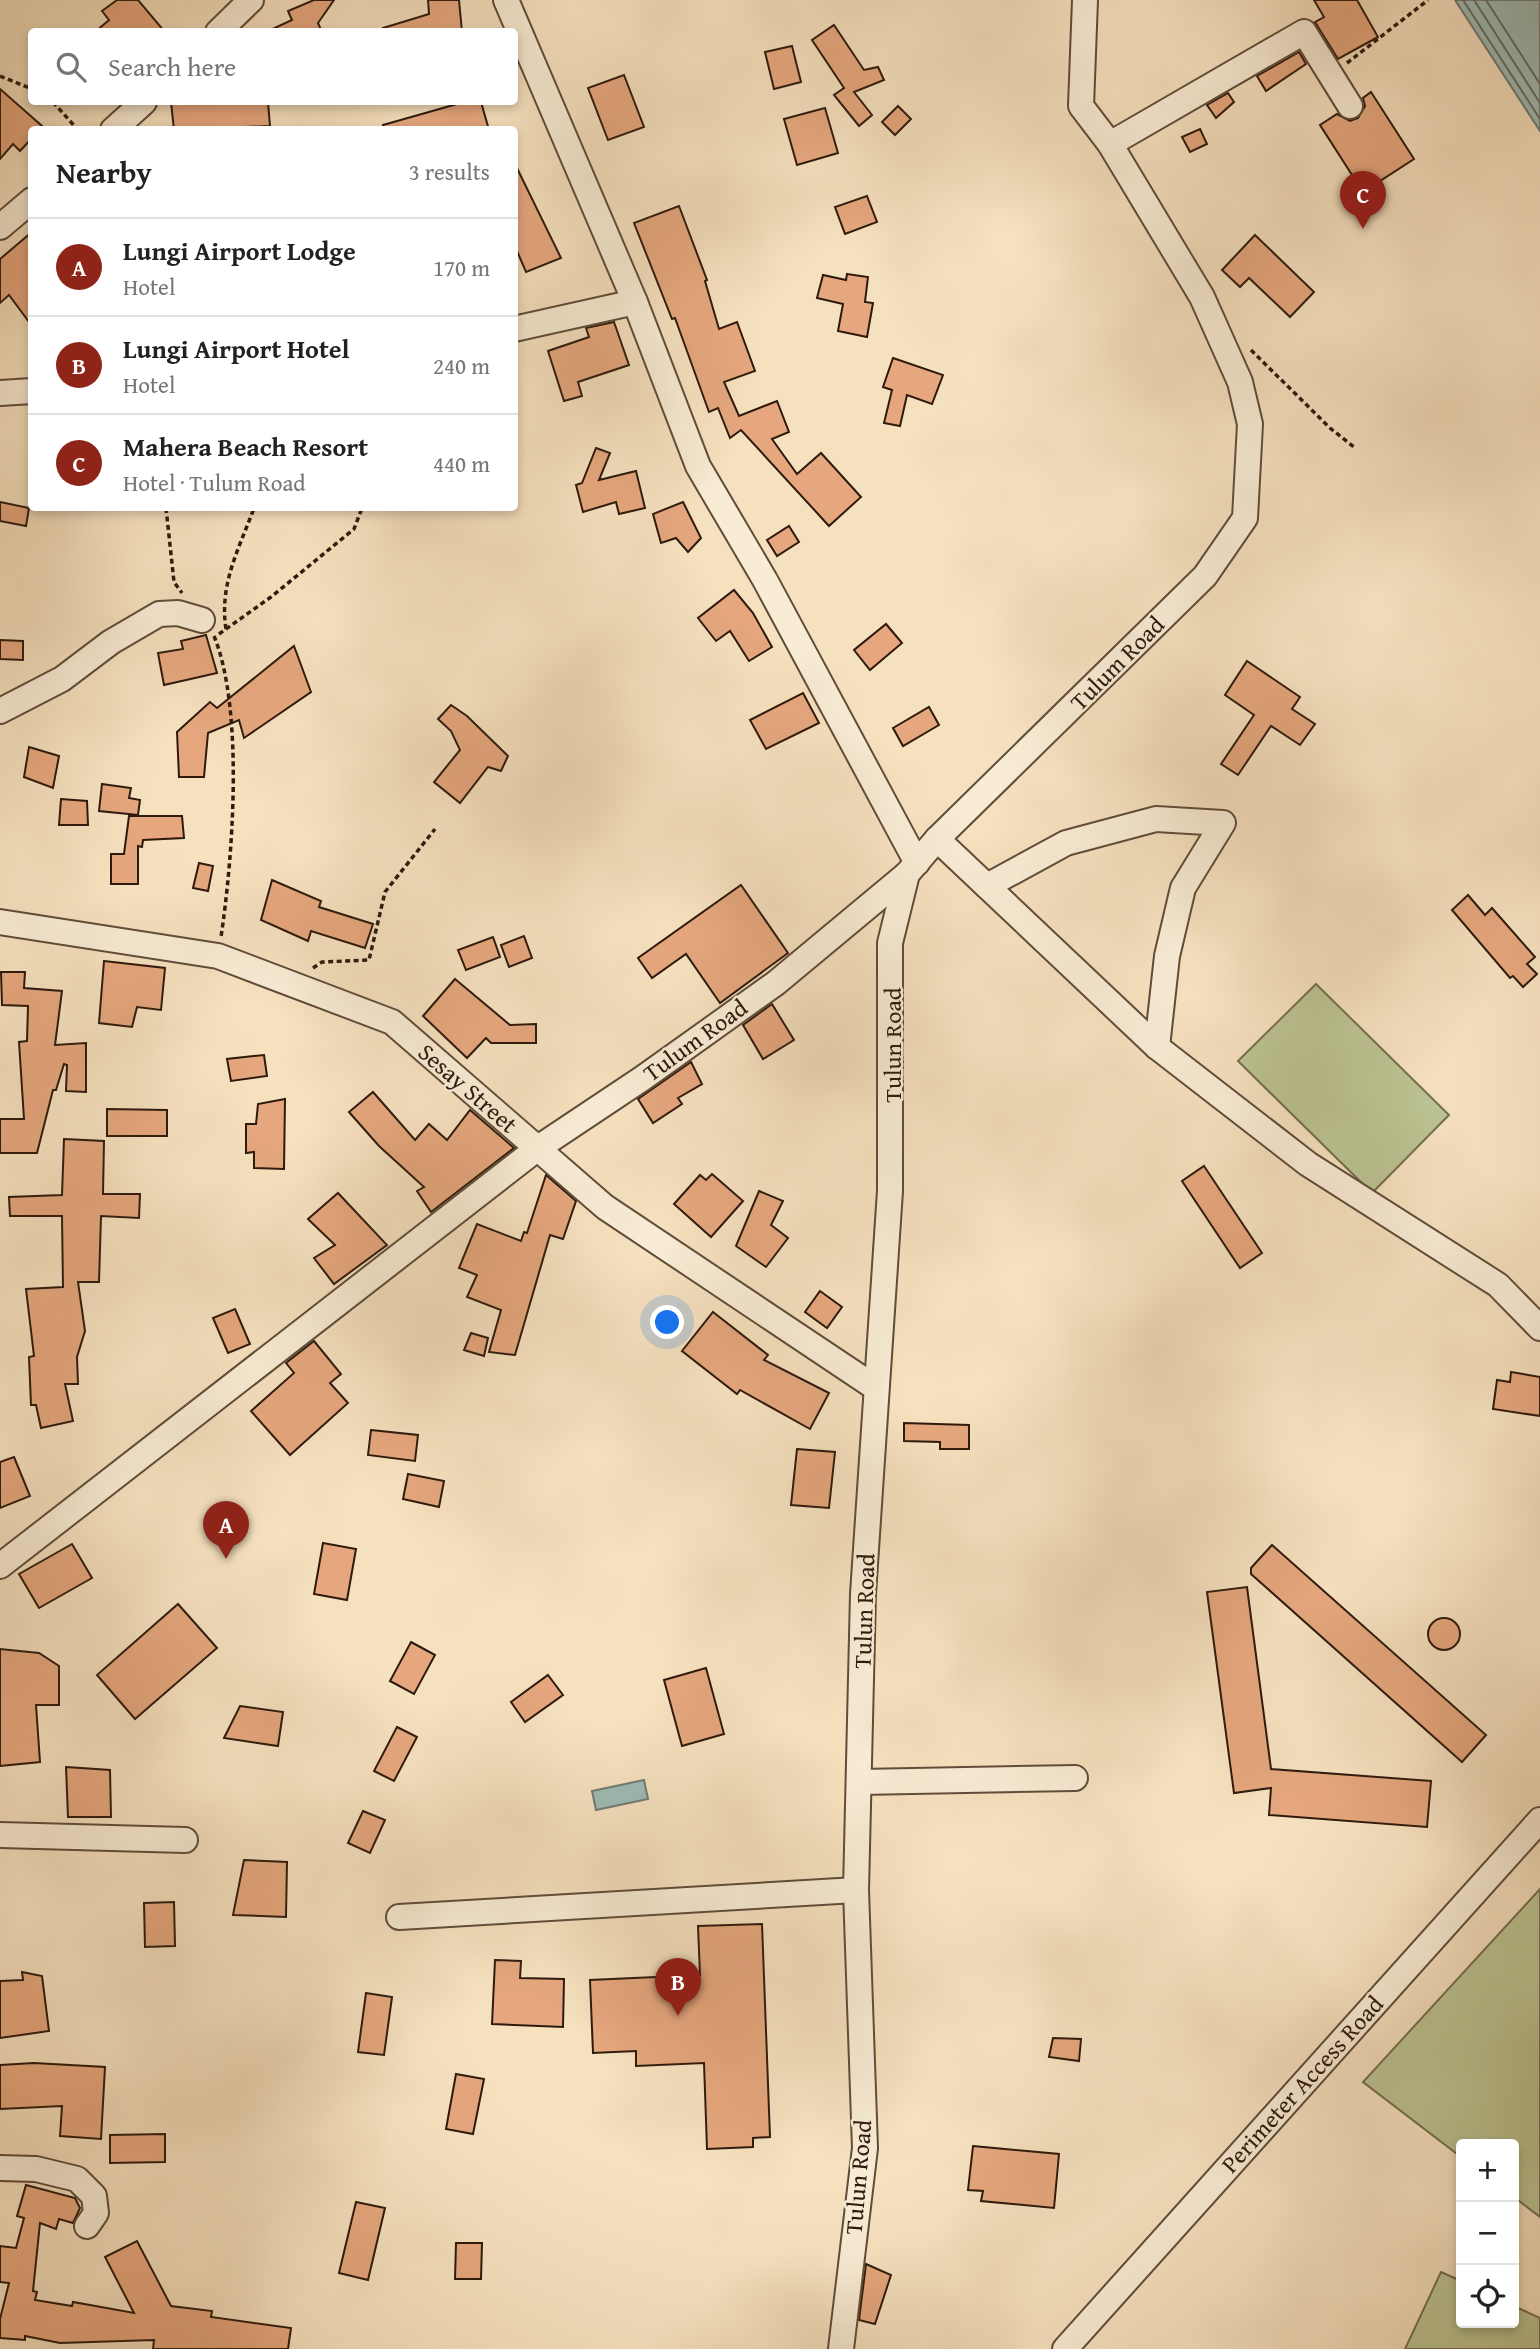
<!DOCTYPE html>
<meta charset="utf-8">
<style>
:root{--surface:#fff;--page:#f2f2f2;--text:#222;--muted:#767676;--line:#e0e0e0;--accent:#8f2418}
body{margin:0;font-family:"Gentium Book Plus",serif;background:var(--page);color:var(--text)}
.controls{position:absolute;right:21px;bottom:21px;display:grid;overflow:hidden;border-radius:7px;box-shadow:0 4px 10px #0003}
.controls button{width:63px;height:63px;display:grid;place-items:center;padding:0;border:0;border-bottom:2px solid var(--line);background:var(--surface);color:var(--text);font:35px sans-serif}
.you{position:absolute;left:668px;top:1323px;width:24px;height:24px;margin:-18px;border:5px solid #fff;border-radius:50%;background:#1a73e8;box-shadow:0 0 0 10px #1a73e833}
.badge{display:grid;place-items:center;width:46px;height:46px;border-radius:50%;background:var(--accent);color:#fff;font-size:23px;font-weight:700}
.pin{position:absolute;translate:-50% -58px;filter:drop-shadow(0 2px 4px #0008)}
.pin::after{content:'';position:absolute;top:37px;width:24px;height:21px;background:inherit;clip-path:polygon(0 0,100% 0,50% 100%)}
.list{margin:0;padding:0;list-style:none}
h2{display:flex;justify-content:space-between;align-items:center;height:91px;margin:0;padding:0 28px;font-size:30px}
h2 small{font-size:23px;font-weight:400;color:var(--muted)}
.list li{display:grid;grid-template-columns:46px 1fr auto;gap:21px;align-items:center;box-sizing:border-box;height:98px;padding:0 28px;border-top:2px solid var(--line)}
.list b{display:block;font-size:26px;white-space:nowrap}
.list p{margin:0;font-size:23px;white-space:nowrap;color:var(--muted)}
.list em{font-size:23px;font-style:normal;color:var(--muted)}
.icon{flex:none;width:38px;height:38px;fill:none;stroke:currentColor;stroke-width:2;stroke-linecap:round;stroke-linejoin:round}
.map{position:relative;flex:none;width:1540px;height:2349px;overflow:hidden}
.search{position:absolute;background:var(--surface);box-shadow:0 4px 10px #0003;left:28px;top:28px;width:490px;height:77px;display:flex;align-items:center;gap:18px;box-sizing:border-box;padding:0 24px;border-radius:7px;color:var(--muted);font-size:26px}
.panel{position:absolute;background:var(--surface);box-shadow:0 4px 10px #0003;left:28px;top:126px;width:490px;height:385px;border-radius:7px}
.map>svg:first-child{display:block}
</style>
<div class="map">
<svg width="1540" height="2349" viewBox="0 0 1540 2349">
<rect width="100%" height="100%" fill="#f6e1bf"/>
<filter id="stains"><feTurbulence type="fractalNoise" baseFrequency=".00286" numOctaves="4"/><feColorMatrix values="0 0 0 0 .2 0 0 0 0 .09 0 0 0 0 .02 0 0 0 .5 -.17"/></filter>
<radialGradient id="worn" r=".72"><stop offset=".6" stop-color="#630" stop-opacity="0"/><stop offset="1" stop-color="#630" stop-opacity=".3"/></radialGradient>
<g fill="#bcc392" stroke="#746e50" stroke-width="2">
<polygon points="1316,984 1449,1115 1372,1193 1238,1061"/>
<polygon points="1540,1889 1540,2217 1514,2197 1514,2144 1461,2144 1461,2157 1363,2082"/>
<polygon points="1441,2272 1461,2281 1461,2323 1514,2323 1514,2306 1540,2318 1540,2349 1405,2349"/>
</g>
<g fill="#9dbcb7" stroke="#707b73" stroke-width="2">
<polygon points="1455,0 1540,0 1540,131"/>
<polygon points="644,1780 648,1799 596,1810 592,1791"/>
</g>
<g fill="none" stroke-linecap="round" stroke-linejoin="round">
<g stroke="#656b62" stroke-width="2">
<polyline points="1463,0 1540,119"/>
<polyline points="1474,0 1540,103"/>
<polyline points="1486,0 1540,84"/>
</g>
</g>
<g fill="#e6a77e" stroke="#2d1a0d" stroke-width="2">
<polygon points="117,0 138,0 165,32 95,32 109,20 102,11"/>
<polygon points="314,0 334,0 318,23 322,32 266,32 292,20 288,11"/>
<polygon points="428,0 459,0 462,32 383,32 383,28 429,14"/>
<polygon points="1314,0 1357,0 1378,37 1338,59 1315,22 1324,17"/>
<polygon points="834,25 864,70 878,67 884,80 854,92 872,115 859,126 834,95 844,88 812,40"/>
<polygon points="792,46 801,82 774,89 765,52"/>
<polygon points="1299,52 1306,64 1266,91 1257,76"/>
<polygon points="624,75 644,127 608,140 588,88"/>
<polygon points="0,89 42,126 39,130 32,130 32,138 20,151 13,144 0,159"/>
<polygon points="1371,92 1414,159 1363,192 1320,125 1337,114 1350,121 1358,118 1365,106 1363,98"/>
<polygon points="1228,93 1234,102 1216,118 1207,105"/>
<polygon points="171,102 268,102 270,126 174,130"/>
<polygon points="464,102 481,102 489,130 384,130 383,125"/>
<polygon points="898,106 911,119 895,135 882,122"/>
<polygon points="825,108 838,153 797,165 784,119"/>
<polygon points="1200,129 1207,144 1190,152 1182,137"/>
<polygon points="514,162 561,258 526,272 514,244"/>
<polygon points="867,196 877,222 845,234 835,207"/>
<polygon points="679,206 707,280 705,281 719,329 737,322 755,371 724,382 739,416 777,401 789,432 772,439 797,474 821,453 861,497 829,526 741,430 730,438 718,408 709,412 675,318 672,319 634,223"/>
<polygon points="32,232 32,326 9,295 0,303 0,259"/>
<polygon points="1255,235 1314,292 1290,317 1249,278 1240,287 1222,270"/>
<polygon points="847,274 868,277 865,302 873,303 867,337 838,331 843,304 817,298 823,275 846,280"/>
<polygon points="614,322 629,365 578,382 582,396 564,401 548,351 589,337 586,328"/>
<polygon points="893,358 943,375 932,404 907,395 900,426 884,423 892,390 883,387"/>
<polygon points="596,448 610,453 599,480 636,471 645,508 619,514 616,502 583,512 576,485 582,483"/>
<polygon points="0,502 29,508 26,526 0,521"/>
<polygon points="683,502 701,538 688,552 676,538 661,543 653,514"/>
<polygon points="789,526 799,542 777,556 767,540"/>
<polygon points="734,590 753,613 772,647 749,661 730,631 716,641 698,618"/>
<polygon points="886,624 902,643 870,670 854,650"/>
<polygon points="206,635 217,673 164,685 158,653 183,649 181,641"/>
<polygon points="0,640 23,641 23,660 0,659"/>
<polygon points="294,646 311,692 244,738 239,720 208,733 204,777 179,777 177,732 210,702 217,708"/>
<polygon points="1247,661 1300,697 1292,709 1315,724 1300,745 1271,726 1238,775 1221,764 1254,715 1225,695"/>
<polygon points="803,693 819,723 766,749 750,720"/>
<polygon points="451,705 467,716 508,756 501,771 488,767 460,803 434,782 460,750 451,731 438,719"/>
<polygon points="929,707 939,725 903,746 893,728"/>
<polygon points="29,747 59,756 53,788 24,777"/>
<polygon points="102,784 131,788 129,798 140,800 138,815 99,811"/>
<polygon points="61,799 87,801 88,825 59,825"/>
<polygon points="129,816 182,816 184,838 143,840 142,847 138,846 138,884 111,884 111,854 124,854"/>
<polygon points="199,863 213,866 208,891 193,888"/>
<polygon points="272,880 321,901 319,907 373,924 365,948 311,931 308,941 261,920"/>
<polygon points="741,885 788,953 720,1003 686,954 652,978 638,958"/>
<polygon points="1468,895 1485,915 1492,908 1535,957 1527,964 1537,974 1523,987 1513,976 1510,978 1452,910"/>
<polygon points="524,936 532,958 509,967 501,945"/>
<polygon points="493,937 500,957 466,970 458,950"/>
<polygon points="104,961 165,968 161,1010 137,1007 132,1027 99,1023"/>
<polygon points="1,972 25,972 24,988 62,991 55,1045 86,1043 86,1092 66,1091 67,1065 64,1064 56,1090 53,1090 37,1153 0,1153 0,1119 24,1119 19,1042 27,1041 28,1006 2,1005"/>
<polygon points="455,979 510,1025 536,1024 536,1043 491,1043 486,1038 467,1058 423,1016"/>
<polygon points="772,1004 794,1040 763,1059 743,1025"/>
<polygon points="264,1055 267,1076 231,1081 227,1059"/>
<polygon points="691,1062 702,1084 678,1098 682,1104 653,1123 638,1099"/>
<polygon points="373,1092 415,1140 429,1124 447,1140 470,1110 514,1148 431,1212 417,1191 424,1187 379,1146 349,1112"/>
<polygon points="285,1099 284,1169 254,1168 254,1152 246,1153 246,1124 256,1124 258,1104"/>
<polygon points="107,1109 167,1110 167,1136 107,1136"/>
<polygon points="64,1139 104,1141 103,1194 140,1194 139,1218 101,1216 99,1282 78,1282 85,1331 77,1357 78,1384 65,1384 73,1421 41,1428 36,1405 31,1405 29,1357 34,1356 26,1289 63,1287 62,1216 10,1216 9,1197 62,1195"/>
<polygon points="1204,1166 1262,1253 1240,1268 1182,1181"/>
<polygon points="712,1174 743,1201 711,1237 674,1204 700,1175 706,1180"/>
<polygon points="546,1175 576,1201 563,1239 550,1235 515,1355 489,1352 501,1310 467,1297 477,1275 459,1268 477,1224 521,1241 524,1232 527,1233"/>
<polygon points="759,1191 783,1201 771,1225 788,1238 766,1267 736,1246"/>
<polygon points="338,1193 387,1245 334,1284 314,1258 335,1245 308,1219"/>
<polygon points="820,1291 842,1307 827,1328 805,1312"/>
<polygon points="235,1309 250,1344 228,1353 213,1318"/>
<polygon points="713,1312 768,1355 764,1360 829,1393 810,1429 740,1390 737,1394 682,1351"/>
<polygon points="471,1333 488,1338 484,1356 464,1350"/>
<polygon points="314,1341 341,1374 330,1383 348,1403 290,1455 251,1411 294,1373 286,1363"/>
<polygon points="1511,1372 1540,1377 1540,1416 1493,1409 1497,1380 1510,1382"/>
<polygon points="904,1423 969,1425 969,1449 940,1449 940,1442 904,1441"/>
<polygon points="371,1430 418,1435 415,1461 368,1455"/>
<polygon points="797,1449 835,1452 829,1508 791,1505"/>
<polygon points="14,1457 30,1496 0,1508 0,1462"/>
<polygon points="408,1474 444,1481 439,1507 403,1499"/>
<polygon points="323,1543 356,1549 347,1600 314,1594"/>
<polygon points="72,1544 92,1578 39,1608 19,1574"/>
<polygon points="1272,1545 1486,1735 1462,1762 1251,1574 1251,1568"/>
<polygon points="1247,1587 1271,1769 1431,1781 1427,1827 1269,1815 1271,1788 1234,1793 1207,1592"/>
<polygon points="178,1604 217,1648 135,1719 97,1675"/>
<circle cx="1444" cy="1634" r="16"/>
<polygon points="411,1642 435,1655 414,1694 390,1681"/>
<polygon points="0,1649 39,1653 59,1666 59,1705 36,1705 40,1762 0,1766"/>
<polygon points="706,1668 724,1734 682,1746 664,1680"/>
<polygon points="548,1675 563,1695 525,1722 511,1702"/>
<polygon points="240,1706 283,1712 278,1746 224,1738"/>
<polygon points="397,1727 417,1737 394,1781 374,1771"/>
<polygon points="66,1767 110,1770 111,1817 68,1817"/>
<polygon points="363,1811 385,1820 370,1853 348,1843"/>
<polygon points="244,1860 287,1862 286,1917 233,1915"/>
<polygon points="174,1902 175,1946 145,1947 144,1903"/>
<polygon points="762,1924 770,2137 753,2138 753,2147 707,2149 704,2063 636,2066 636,2051 593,2053 590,1980 700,1975 698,1926"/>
<polygon points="495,1960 521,1961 520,1978 564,1979 563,2027 492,2024"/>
<polygon points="22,1972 42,1976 49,2031 0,2038 0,1981 23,1980"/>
<polygon points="366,1993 392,1997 384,2055 358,2052"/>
<polygon points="1053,2038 1081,2039 1079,2061 1049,2057"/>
<polygon points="34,2063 105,2067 101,2139 60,2136 62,2106 0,2109 0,2065"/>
<polygon points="456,2074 484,2079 473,2134 446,2129"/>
<polygon points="165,2134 165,2162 110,2163 110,2135"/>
<polygon points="973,2146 1059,2154 1054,2208 981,2201 983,2191 968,2190"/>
<polygon points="26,2185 75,2198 80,2208 73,2223 59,2219 56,2229 40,2223 33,2291 37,2292 35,2300 72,2306 73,2302 134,2313 105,2257 137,2241 171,2306 212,2311 211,2317 291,2328 288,2349 153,2349 154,2340 60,2343 25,2336 25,2340 0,2338 0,2319 9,2283 0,2282 0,2246 16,2248 24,2218 17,2216"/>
<polygon points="356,2202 385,2208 368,2280 339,2273"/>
<polygon points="456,2243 482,2243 481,2279 455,2279"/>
<polygon points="866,2264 891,2275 875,2324 859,2320"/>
</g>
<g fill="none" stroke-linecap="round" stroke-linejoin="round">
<g stroke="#5f4c3a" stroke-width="28">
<g id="minor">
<polyline points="506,0 635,302 698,466 765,580 917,863"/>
<polyline points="218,32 251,0"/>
<polyline points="113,130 144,102"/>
<polyline points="1110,144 1304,32 1350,106"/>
<polyline points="0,227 32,200"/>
<polyline points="514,329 635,302"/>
<polyline points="0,393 32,391"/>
<polyline points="0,711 62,679 111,642 159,614 178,613 202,620"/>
<polyline points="937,839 1157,1047 1308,1164 1498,1285 1540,1328"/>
<polyline points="987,886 1066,843 1156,819 1223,823 1183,888 1167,956 1157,1047"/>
<polyline points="0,922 218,956 392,1022 605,1207 876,1388"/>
<polyline points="0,1566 538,1148 643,1078 776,983 907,874 937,839 1205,576 1245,518 1250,424 1240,382 1202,297 1110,144 1081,106 1085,0"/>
<polyline points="860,1782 1075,1778"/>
<polyline points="0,1835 185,1840"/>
<polyline points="399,1917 856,1890"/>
<polyline points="0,2168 36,2169 77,2179 94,2196 96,2213 87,2226"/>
<polyline points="841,2349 865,2148 856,1890 863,1594 890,1191 890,943 907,874"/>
<polyline points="1065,2349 1540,1820"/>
</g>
</g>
<g stroke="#2d1a0d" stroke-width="3.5" stroke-dasharray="5 3.5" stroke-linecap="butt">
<polyline points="1347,63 1428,0"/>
<polyline points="0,76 32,89"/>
<polyline points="53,102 78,130"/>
<polyline points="1251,350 1330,428 1354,447"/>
<polyline points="166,508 174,582 182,593"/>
<path d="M 226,629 C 219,584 239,549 254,508"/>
<polyline points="219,634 271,597 354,529 362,508"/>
<path d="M 214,636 C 244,709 233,857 221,937"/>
<polyline points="313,968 322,962 369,960 385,892 435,829"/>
</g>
<use href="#minor" stroke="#f9ecd5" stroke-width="24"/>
</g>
<g text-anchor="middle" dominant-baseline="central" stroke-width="5" stroke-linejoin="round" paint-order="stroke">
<g font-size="24" fill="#2d1a0d" stroke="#f9ecd5">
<text transform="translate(1117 663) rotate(-45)">Tulum Road</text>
<text transform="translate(695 1040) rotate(-36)">Tulum Road</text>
<text transform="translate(892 1045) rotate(-90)">Tulun Road</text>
<text transform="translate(468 1088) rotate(41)">Sesay Street</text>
<text transform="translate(864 1611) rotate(-88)">Tulun Road</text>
<text transform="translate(1302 2084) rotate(-48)">Perimeter Access Road</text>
<text transform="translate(858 2177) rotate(-85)">Tulun Road</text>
</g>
</g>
<rect width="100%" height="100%" filter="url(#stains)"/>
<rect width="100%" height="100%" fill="url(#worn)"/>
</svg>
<div class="controls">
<button>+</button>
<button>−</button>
<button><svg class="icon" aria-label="locate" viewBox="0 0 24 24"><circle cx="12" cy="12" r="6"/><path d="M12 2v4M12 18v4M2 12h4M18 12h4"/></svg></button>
</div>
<div class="you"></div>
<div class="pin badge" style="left:226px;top:1559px">A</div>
<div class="pin badge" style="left:678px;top:2016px">B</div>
<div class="pin badge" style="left:1363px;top:229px">C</div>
<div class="search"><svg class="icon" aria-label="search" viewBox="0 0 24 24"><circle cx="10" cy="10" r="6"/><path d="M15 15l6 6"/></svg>Search here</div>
<section class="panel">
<h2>Nearby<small>3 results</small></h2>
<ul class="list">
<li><span class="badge">A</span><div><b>Lungi Airport Lodge</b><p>Hotel</p></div><em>170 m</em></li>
<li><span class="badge">B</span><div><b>Lungi Airport Hotel</b><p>Hotel</p></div><em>240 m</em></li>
<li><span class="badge">C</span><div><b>Mahera Beach Resort</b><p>Hotel · Tulum Road</p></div><em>440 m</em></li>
</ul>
</section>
</div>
